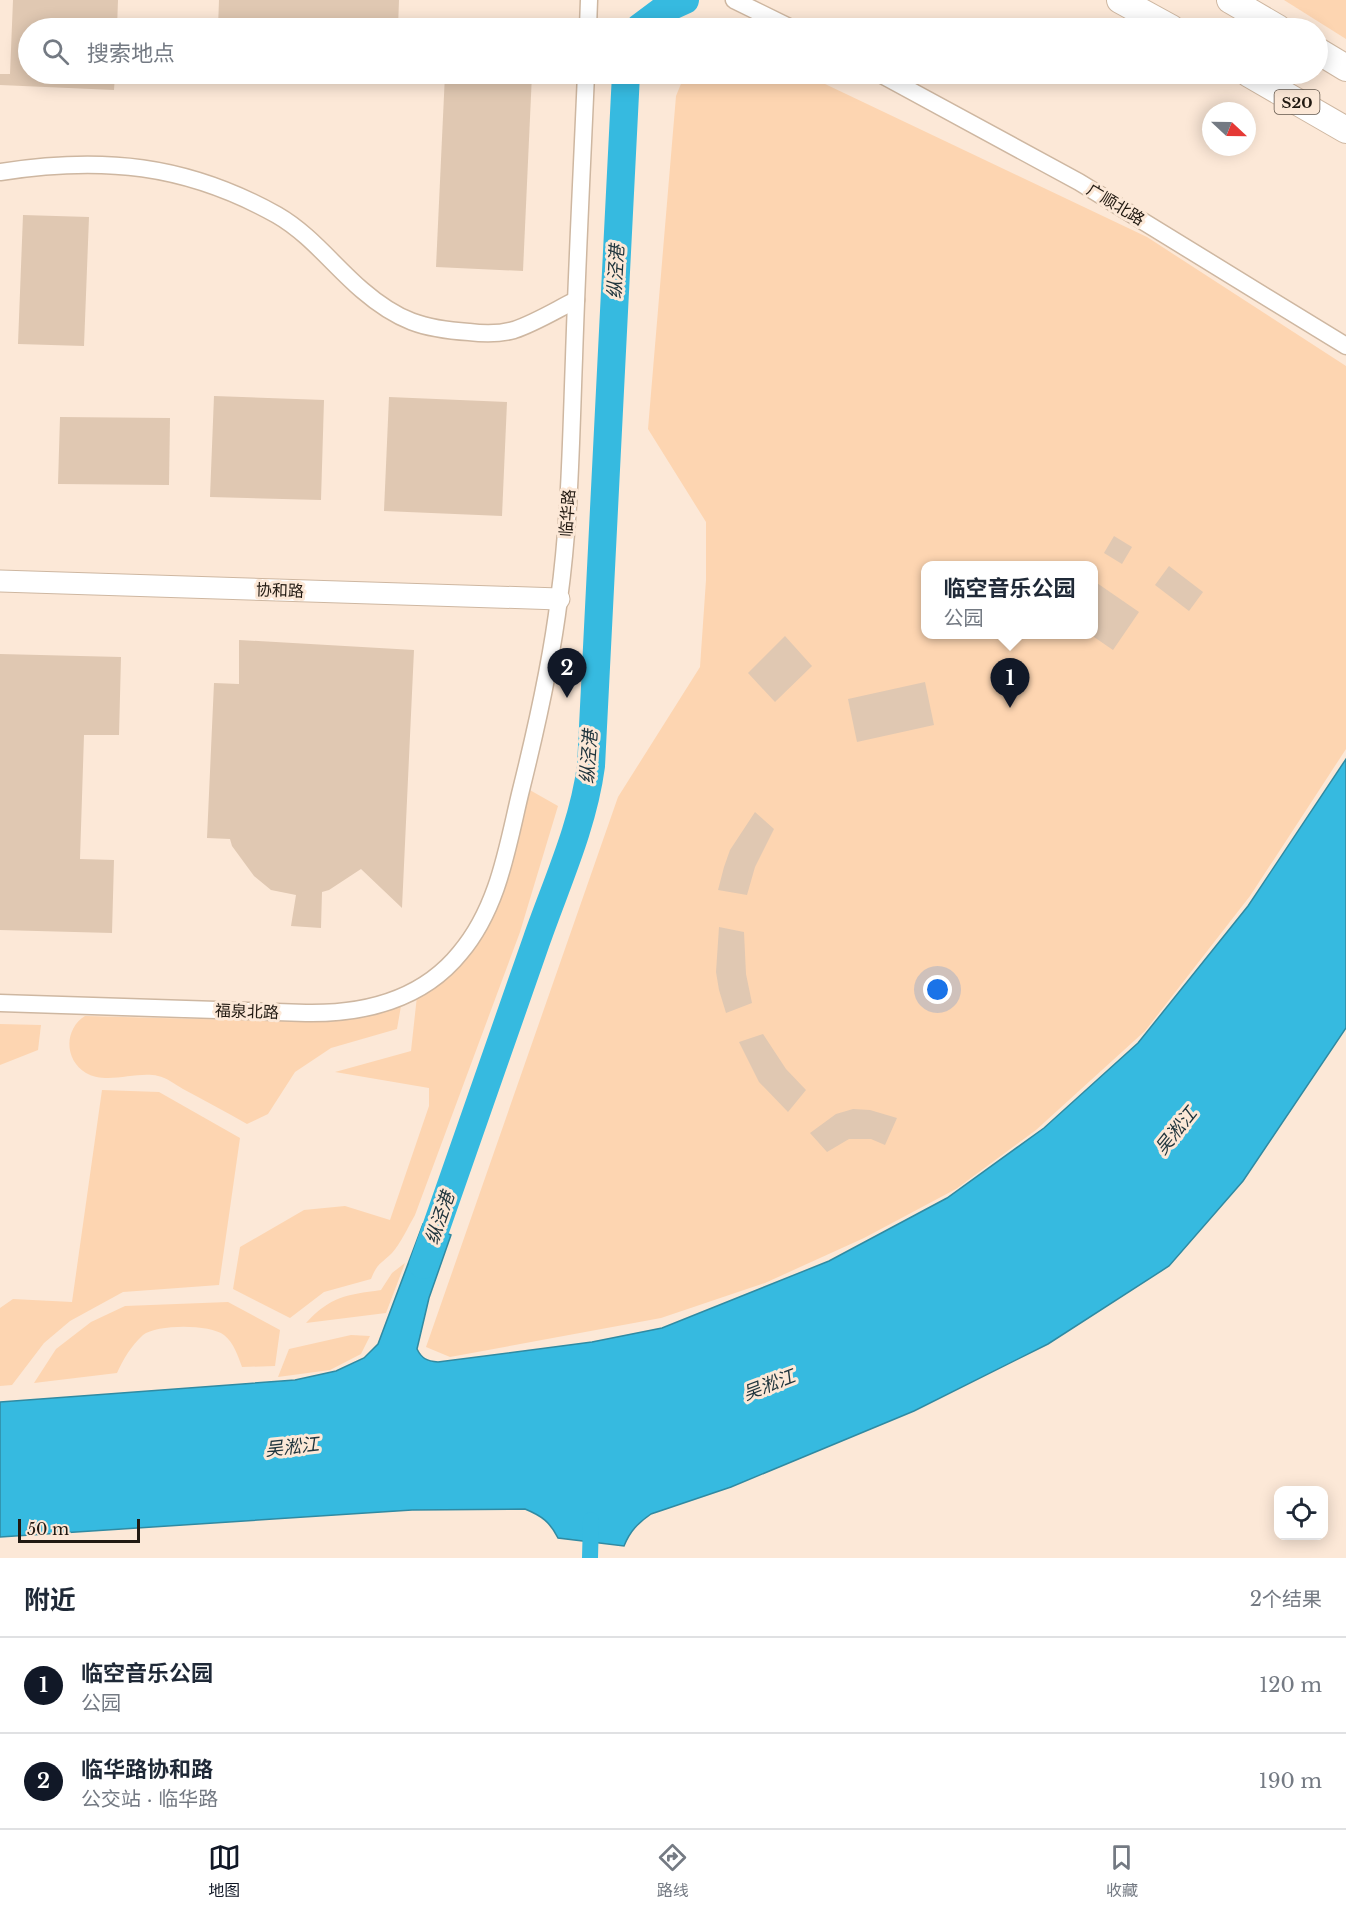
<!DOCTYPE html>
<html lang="zh">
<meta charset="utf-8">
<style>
:root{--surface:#fff;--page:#f6f6f7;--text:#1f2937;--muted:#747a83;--line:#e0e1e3;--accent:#111827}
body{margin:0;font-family:"Libre Baskerville","Noto Sans SC",serif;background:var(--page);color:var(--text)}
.controls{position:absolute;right:18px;bottom:18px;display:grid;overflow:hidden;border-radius:12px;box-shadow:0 3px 15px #0003}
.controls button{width:54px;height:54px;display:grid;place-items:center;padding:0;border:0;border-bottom:2px solid var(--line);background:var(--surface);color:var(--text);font:30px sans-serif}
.compass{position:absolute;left:1202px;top:102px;width:54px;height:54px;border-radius:50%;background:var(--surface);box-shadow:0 3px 15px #0003;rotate:112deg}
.scale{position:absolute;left:18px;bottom:15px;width:122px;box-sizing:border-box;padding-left:6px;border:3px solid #211911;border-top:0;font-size:16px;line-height:21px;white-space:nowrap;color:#211911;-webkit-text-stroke:4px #fce8d7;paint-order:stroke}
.you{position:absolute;left:938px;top:990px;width:21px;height:21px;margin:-15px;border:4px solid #fff;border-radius:50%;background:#1a73e8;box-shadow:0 0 0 9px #1a73e833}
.badge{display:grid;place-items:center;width:39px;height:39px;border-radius:50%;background:var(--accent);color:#fff;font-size:20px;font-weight:700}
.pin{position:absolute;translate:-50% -50px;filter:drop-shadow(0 2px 3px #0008)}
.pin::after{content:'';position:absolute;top:32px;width:21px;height:18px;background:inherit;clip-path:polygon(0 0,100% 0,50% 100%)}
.popup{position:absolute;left:921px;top:561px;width:177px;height:78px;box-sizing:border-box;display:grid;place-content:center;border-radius:12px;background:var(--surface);filter:drop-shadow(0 2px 4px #0005);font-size:20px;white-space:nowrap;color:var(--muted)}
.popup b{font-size:22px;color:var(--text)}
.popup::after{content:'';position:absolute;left:50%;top:100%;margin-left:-12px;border:12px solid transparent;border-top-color:var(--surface)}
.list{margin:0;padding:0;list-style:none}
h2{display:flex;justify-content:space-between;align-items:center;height:78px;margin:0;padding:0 24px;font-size:26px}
h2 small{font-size:20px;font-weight:400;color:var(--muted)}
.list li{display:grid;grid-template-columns:39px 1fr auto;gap:18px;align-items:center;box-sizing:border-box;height:96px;padding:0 24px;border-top:2px solid var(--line)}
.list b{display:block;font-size:22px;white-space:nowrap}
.list p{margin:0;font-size:20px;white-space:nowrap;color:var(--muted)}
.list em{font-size:20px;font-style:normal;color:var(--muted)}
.icon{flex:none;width:33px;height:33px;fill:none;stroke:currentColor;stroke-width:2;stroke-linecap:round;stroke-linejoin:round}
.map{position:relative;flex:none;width:1346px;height:1558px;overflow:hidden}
.search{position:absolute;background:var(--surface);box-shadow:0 3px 15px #0003;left:18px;right:18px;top:18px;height:66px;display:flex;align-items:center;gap:15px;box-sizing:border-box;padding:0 21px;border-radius:33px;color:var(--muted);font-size:22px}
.sheet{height:270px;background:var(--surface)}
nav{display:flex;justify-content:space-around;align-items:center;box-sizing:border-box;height:84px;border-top:2px solid var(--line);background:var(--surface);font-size:16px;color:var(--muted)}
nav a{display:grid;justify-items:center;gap:3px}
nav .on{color:var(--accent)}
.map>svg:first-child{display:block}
</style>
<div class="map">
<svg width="1346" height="1558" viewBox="0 0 1346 1558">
<rect width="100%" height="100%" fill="#fce8d7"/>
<g fill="#fdd5b1" fill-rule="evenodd">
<polygon points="1284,0 1346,0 1346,39"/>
<path d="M 685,74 L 804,74 L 1147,237 L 1346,366 L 1346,749 L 1250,896 L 1145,1031 L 1036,1130 L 956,1189 L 864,1238 L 765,1283 L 661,1318 L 450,1357 L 426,1347 L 618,797 L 700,667 L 706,580 L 706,522 L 648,429 L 676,96 ZM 926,566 L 1094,566 L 1094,634 L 926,634 Z"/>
<path d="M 528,789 L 558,806 L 520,932 L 415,1215 C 408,1227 401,1243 392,1253 C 380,1265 378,1262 371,1279 L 324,1292 L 290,1318 L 233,1289 L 240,1247 L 304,1210 L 345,1206 L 390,1220 L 429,1106 L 429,1088 L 335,1072 L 411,1051 L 417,996 L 459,968 L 487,923 Z"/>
<path d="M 401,1006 L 397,1029 L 331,1048 L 295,1072 L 268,1114 L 247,1124 C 226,1112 204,1100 183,1089 C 176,1085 166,1077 158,1076 C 136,1071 107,1085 86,1073 C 64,1060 64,1029 85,1016 L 319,1022 Z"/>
<polygon points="0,1024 41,1025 38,1050 0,1065"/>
<polygon points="102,1090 159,1092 240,1138 219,1285 123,1292 70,1321 44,1343 12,1385 0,1386 0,1308 13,1299 72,1302"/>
<path d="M 405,1263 L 386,1313 L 306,1323 C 331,1296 346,1295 381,1290 L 392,1273 Z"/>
<path d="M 228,1302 L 280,1330 L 275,1366 L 242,1367 C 238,1356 234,1343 224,1335 C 210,1324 157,1324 143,1335 C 131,1346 124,1358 117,1373 L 34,1383 L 56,1349 L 91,1322 L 125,1306 Z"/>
<polygon points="351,1335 370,1336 361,1354 330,1370 278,1377 289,1349"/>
</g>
<path fill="#36bae0" stroke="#308aa2" stroke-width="1.5" d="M 1346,759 L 1346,1028 L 1243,1181 L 1169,1266 L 1048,1344 L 914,1411 L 731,1487 L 651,1514 C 638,1523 630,1531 624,1546 L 558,1538 C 550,1522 542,1516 525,1509 L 412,1510 L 0,1537 L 0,1402 L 295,1380 L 336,1371 L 364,1358 L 378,1344 L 423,1224 L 451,1235 L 429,1298 L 417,1349 C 422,1359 427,1361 438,1362 L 592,1342 L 662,1328 L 829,1261 L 947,1198 L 1044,1128 L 1138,1043 L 1248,906 Z"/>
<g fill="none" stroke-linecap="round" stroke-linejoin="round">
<polyline stroke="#36bae0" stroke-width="16" points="590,1558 591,1520"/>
<g stroke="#36bae0" stroke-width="28">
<polyline points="639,28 663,10 685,0"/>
<path d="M 423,1265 C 461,1156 499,1048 537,939 C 557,882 583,826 591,766 L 626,74"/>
</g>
</g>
<g fill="#e0c8b2">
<polygon points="13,0 118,0 117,28 28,28 28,74 115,74 114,90 0,85 0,74 10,74"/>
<polygon points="219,0 399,0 398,28 218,28"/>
<polygon points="445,74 532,74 523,271 436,267"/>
<polygon points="23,215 89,217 84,346 18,344"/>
<polygon points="214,396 324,400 321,500 210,497"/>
<polygon points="389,397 507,402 502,516 384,511"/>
<polygon points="60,417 170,418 169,485 58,484"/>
<polygon points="1114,536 1132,547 1122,564 1104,553"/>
<polygon points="1169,566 1203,592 1189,611 1155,585"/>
<polygon points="1094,581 1139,612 1113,650 1094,637"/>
<polygon points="785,636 812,666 775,702 748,673"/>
<polygon points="239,640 414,650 402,908 361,869 329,890 322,892 321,928 291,926 296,895 271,890 254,876 232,846 230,839 207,838 214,683 239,684"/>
<polygon points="0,654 121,657 119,735 84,735 80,859 114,860 112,933 0,930"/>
<polygon points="925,682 934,725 857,742 848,699"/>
<polygon points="755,812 774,829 755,867 747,895 718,890 724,867 730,850"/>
<polygon points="719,927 744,932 746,974 752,1003 726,1013 719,990 716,972"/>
<polygon points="763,1034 786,1069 806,1090 788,1112 759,1082 739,1042"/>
<polygon points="853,1109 870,1110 897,1118 885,1145 871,1139 849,1139 827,1152 810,1133 836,1114"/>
</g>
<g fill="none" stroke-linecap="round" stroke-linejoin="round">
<g stroke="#ceb7a1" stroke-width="19">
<g id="minor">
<polyline points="734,0 791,28"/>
<polyline points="588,28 589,0"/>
<polyline points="880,74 1079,182 1346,346"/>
<path d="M 0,172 C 102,156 186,164 277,215 C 310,234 333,265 362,290 C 398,321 423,329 469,332 C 484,334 500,334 514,330 C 535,323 556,310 576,300"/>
<path d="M 0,1003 L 306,1013 C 363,1014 422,1000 460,953 C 498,908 507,849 520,794 C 536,730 551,665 559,599 C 570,519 571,438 574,358 C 577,263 582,168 586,74"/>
</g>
</g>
<g stroke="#ceb7a1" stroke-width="23">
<polyline id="major" points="0,581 559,599"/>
</g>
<g stroke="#ceb7a1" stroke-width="28">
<g id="highway">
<polyline points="1120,0 1171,28"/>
<polyline points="1230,0 1278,28"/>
<polyline points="1318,51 1346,68"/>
<polyline points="1249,74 1346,130"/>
</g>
</g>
<use href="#minor" stroke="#fff" stroke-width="16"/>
<use href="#major" stroke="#fff" stroke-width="21"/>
<use href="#highway" stroke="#fff" stroke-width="26"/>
</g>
<g text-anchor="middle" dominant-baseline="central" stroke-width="6" stroke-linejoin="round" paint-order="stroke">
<rect fill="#fce8d7" stroke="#63574c" stroke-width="1.5" x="1274.5" y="90" width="45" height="24" rx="4.5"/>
<g font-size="15" font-weight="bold" fill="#211911">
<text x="1297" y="102">S20</text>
</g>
<g font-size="16" fill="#211911" stroke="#fce8d7">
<text transform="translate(1116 204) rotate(31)">广顺北路</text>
<text transform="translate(567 513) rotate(-86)">临华路</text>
<text transform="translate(280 590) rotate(2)">协和路</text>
<text transform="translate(247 1011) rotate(2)">福泉北路</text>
</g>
<g font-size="18" font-style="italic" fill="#20353d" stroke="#fce8d7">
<text transform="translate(616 272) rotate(-87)">纵泾港</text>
<text transform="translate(589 757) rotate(-86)">纵泾港</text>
<text transform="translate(1176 1131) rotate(-51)">吴淞江</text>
<text transform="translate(440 1218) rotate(-71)">纵泾港</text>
<text transform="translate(769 1385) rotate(-21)">吴淞江</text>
<text transform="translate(292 1447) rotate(-6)">吴淞江</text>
</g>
</g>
</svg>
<div class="controls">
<button><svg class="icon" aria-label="locate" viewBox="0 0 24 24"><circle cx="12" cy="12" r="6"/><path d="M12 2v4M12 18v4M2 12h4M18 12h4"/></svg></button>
</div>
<svg class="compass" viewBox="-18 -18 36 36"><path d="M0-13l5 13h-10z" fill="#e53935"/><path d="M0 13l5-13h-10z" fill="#747a83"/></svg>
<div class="scale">50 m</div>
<div class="you"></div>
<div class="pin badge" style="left:1010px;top:708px">1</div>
<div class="popup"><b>临空音乐公园</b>公园</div>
<div class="pin badge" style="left:567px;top:698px">2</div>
<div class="search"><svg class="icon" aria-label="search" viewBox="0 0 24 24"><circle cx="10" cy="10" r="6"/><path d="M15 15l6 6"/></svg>搜索地点</div>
</div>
<section class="sheet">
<h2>附近<small>2个结果</small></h2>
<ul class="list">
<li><span class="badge">1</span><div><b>临空音乐公园</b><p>公园</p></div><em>120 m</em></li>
<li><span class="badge">2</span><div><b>临华路协和路</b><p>公交站 · 临华路</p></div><em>190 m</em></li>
</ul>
</section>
<nav>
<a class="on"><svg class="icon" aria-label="map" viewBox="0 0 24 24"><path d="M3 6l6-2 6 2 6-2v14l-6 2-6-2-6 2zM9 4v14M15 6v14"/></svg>地图</a>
<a><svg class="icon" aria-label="directions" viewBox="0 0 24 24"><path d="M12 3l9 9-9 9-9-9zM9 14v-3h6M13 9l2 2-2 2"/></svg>路线</a>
<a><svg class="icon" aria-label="saved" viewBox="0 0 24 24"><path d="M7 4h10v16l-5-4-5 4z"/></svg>收藏</a>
</nav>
